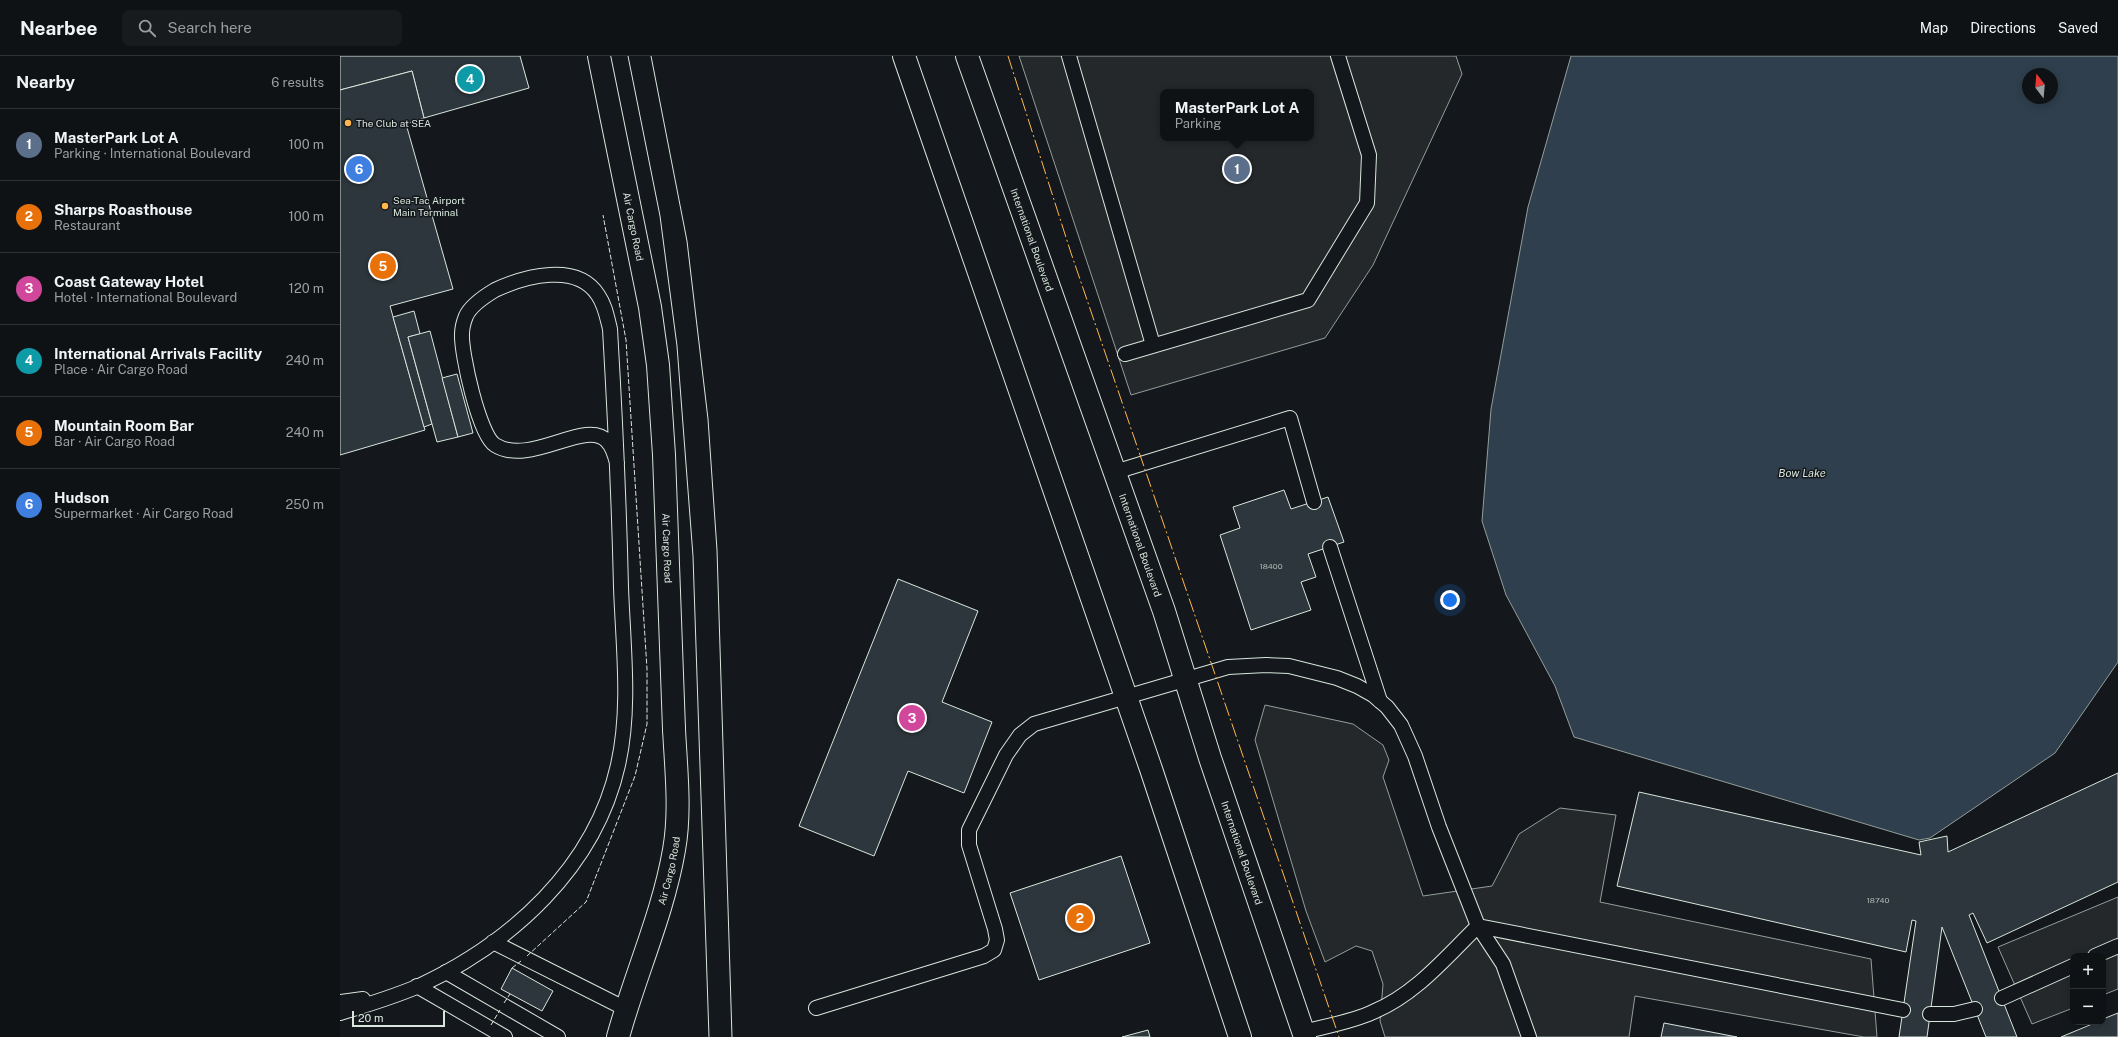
<!DOCTYPE html>
<meta charset="utf-8">
<style>
:root{--surface:#0f1215;--page:#181b1e;--text:#f1f3f6;--muted:#9b9ea0;--line:#2f3234;--accent:#7c3aed}
body{margin:0;font-family:"Public Sans",sans-serif;background:var(--page);color:var(--text)}
.controls{position:absolute;right:12px;bottom:12px;display:grid;overflow:hidden;border-radius:8px;box-shadow:0 2px 10px #0003}
.controls button{width:36px;height:36px;display:grid;place-items:center;padding:0;border:0;border-bottom:1px solid var(--line);background:var(--surface);color:var(--text);font:20px sans-serif}
.compass{position:absolute;left:1682px;top:12px;width:36px;height:36px;border-radius:50%;background:var(--surface);box-shadow:0 2px 10px #0003;rotate:344deg}
.scale{position:absolute;left:12px;bottom:10px;width:93px;box-sizing:border-box;padding-left:4px;border:2px solid #d8e6dc;border-top:0;font-size:11px;line-height:14px;white-space:nowrap;color:#d8e6dc;-webkit-text-stroke:3px #14181c;paint-order:stroke}
.you{position:absolute;left:1110px;top:544px;width:14px;height:14px;margin:-10px;border:3px solid #fff;border-radius:50%;background:#1a73e8;box-shadow:0 0 0 6px #1a73e833}
.badge{display:grid;place-items:center;width:26px;height:26px;border-radius:50%;background:var(--accent);color:#fff;font-size:13px;font-weight:700}
.pin{position:absolute;translate:-50% -50%;border:2px solid #fff;box-shadow:0 1px 4px #0006}
.popup{position:absolute;left:820px;top:33px;width:154px;height:52px;box-sizing:border-box;display:grid;place-content:center;border-radius:8px;background:var(--surface);filter:drop-shadow(0 1px 3px #0005);font-size:13px;white-space:nowrap;color:var(--muted)}
.popup b{font-size:15px;color:var(--text)}
.popup::after{content:'';position:absolute;left:50%;top:100%;margin-left:-8px;border:8px solid transparent;border-top-color:var(--surface)}
.list{margin:0;padding:0;list-style:none}
h2{display:flex;justify-content:space-between;align-items:center;height:52px;margin:0;padding:0 16px;font-size:17px}
h2 small{font-size:13px;font-weight:400;color:var(--muted)}
.list li{display:grid;grid-template-columns:26px 1fr auto;gap:12px;align-items:center;box-sizing:border-box;height:72px;padding:0 16px;border-top:1px solid var(--line)}
.list b{display:block;font-size:15px;white-space:nowrap}
.list p{margin:0;font-size:13px;white-space:nowrap;color:var(--muted)}
.list em{font-size:13px;font-style:normal;color:var(--muted)}
.icon{flex:none;width:22px;height:22px;fill:none;stroke:currentColor;stroke-width:2;stroke-linecap:round;stroke-linejoin:round}
.map{position:relative;flex:none;width:1778px;height:981px;overflow:hidden}
header{display:flex;align-items:center;gap:24px;box-sizing:border-box;height:56px;padding:0 20px;background:var(--surface);border-bottom:1px solid var(--line)}
header strong{font-size:19px}
nav{display:flex;gap:22px;margin-inline-start:auto;font-size:14px}
.search{width:280px;height:36px;background:var(--page);display:flex;align-items:center;gap:10px;box-sizing:border-box;padding:0 14px;border-radius:8px;color:var(--muted);font-size:15px}
main{display:flex}
aside{flex:1;background:var(--surface)}
.map>svg:first-child{display:block}
</style>
<header>
<strong>Nearbee</strong>
<div class="search"><svg class="icon" aria-label="search" viewBox="0 0 24 24"><circle cx="10" cy="10" r="6"/><path d="M15 15l6 6"/></svg>Search here</div>
<nav><a>Map</a><a>Directions</a><a>Saved</a></nav>
</header>
<main>
<aside>
<h2>Nearby<small>6 results</small></h2>
<ul class="list">
<li><span class="badge" style="background:#5c6f8a">1</span><div><b>MasterPark Lot A</b><p>Parking · International Boulevard</p></div><em>100 m</em></li>
<li><span class="badge" style="background:#e8710a">2</span><div><b>Sharps Roasthouse</b><p>Restaurant</p></div><em>100 m</em></li>
<li><span class="badge" style="background:#d1479c">3</span><div><b>Coast Gateway Hotel</b><p>Hotel · International Boulevard</p></div><em>120 m</em></li>
<li><span class="badge" style="background:#0f9aa8">4</span><div><b>International Arrivals Facility</b><p>Place · Air Cargo Road</p></div><em>240 m</em></li>
<li><span class="badge" style="background:#e8710a">5</span><div><b>Mountain Room Bar</b><p>Bar · Air Cargo Road</p></div><em>240 m</em></li>
<li><span class="badge" style="background:#3f7fe0">6</span><div><b>Hudson</b><p>Supermarket · Air Cargo Road</p></div><em>250 m</em></li>
</ul>
</aside>
<div class="map">
<svg width="1778" height="981" viewBox="0 0 1778 981">
<rect width="100%" height="100%" fill="#14181c"/>
<g fill="#24282b" stroke="#939e99" fill-rule="evenodd">
<path d="M 679,0 L 1116,0 L 1122,18 L 1033,209 L 985,282 L 791,339 ZM 823,36 L 971,36 L 971,82 L 823,82 Z"/>
<polygon points="925,649 1013,668 1043,689 1049,704 1043,721 1083,840 1152,830 1179,778 1220,752 1276,759 1260,846 1531,903 1537,981 1524,981 1295,940 1289,981 1045,981 1040,965 1043,928 1032,895 1016,890 985,906 966,855 915,684"/>
<polygon points="1778,841 1778,933 1763,939 1763,900 1733,900 1733,952 1692,968 1658,891"/>
</g>
<path fill="#2f3f4d" stroke="#939e99" fill-rule="evenodd" d="M 1231,0 L 1778,0 L 1778,606 L 1715,697 L 1590,782 L 1579,784 L 1234,681 L 1215,630 L 1166,539 L 1142,465 L 1151,353 L 1188,151 ZM 1688,18 L 1712,18 L 1712,42 L 1688,42 Z"/>
<g fill="#2c363c" stroke="#d8e6dc">
<polygon points="0,0 180,0 189,32 84,62 72,15 0,34"/>
<polygon points="72,15 84,62 66,68 113,233 50,250 85,374 0,399 0,34"/>
<polygon points="74,255 80,278 68,281 92,368 84,371 53,261"/>
<polygon points="90,275 118,381 97,386 68,281"/>
<polygon points="117,318 133,377 118,381 102,322"/>
<polygon points="944,434 951,453 988,441 1004,486 968,498 976,521 961,526 971,554 911,574 880,479 900,472 893,451"/>
<polygon points="558,523 638,555 602,646 652,666 624,737 568,715 534,800 459,770"/>
<polygon points="1778,717 1778,826 1647,887 1633,857 1629,859 1677,981 1646,981 1602,871 1587,981 1559,981 1576,865 1572,864 1566,896 1277,830 1299,736 1581,799 1579,786 1607,780 1608,796"/>
<polygon points="781,800 810,887 699,924 670,837"/>
<polygon points="172,912 213,935 202,955 161,933"/>
<polygon points="1778,957 1778,981 1721,981 1757,966 1763,966 1763,963"/>
<polygon points="1324,967 1397,981 1321,981"/>
<polygon points="808,974 810,981 782,981"/>
</g>
<g fill="none" stroke-linecap="round" stroke-linejoin="round">
<g stroke="#d8e6dc" stroke-width="16">
<g id="lane">
<polyline points="729,0 813,289"/>
<polyline points="785,298 968,244 1027,147 1029,99 998,0"/>
<polyline points="775,416 950,362 974,446"/>
<polyline points="990,491 1040,645"/>
<polyline points="153,886 286,953"/>
<polyline points="1755,900 1778,890"/>
<polyline points="106,916 218,981"/>
<polyline points="77,930 165,981"/>
<polyline points="1662,942 1733,910"/>
<polyline points="0,946 23,943"/>
<polyline points="476,952 644,900 654,894 657,884 655,873 629,789 629,774 666,699 680,679 694,668 888,611 926,609 949,610 997,622 1017,630 1033,639 1047,651 1061,669 1075,700 1099,771 1138,870 1563,954"/>
<path d="M 0,957 C 27,949 53,941 79,930 C 171,887 255,812 278,709 C 291,652 283,589 281,531 C 279,445 275,359 270,273 C 267,261 265,249 258,239 C 237,206 185,220 155,234 C 145,240 131,249 126,260 C 124,265 122,272 122,278 C 121,297 139,379 155,389 C 190,411 246,362 267,385 C 273,391 275,399 277,407"/>
<polyline points="1590,958 1614,958 1635,953"/>
<path d="M 963,976 C 986,970 1012,966 1033,956 C 1076,938 1106,901 1138,870 L 1163,908 L 1189,981"/>
</g>
</g>
<g stroke="#d8e6dc" stroke-width="24">
<g id="street">
<path id="s1" d="M 259,0 L 310,251 L 318,309 L 324,399 L 334,673"/>
</g>
</g>
<g stroke="#d8e6dc" stroke-width="24">
<g id="secondary">
<path id="s2" d="M 278,981 C 295,919 323,858 334,794 C 341,755 336,713 334,673"/>
</g>
</g>
<g stroke="#d8e6dc" stroke-width="24">
<g id="primary">
<polyline points="564,0 811,713 900,981"/>
<path id="s3" d="M 627,0 L 824,555 L 870,702 L 965,981"/>
</g>
</g>
<use href="#lane" stroke="#14181c" stroke-width="14"/>
<use href="#street" stroke="#14181c" stroke-width="22"/>
<use href="#secondary" stroke="#14181c" stroke-width="22"/>
<use href="#primary" stroke="#14181c" stroke-width="22"/>
<g stroke="#d8e6dc" stroke-width="1">
<polyline points="288,0 320,160 337,290 353,500 369,981"/>
<polyline points="311,0 347,185 368,363 377,494 392,981"/>
</g>
<g stroke="#d8e6dc" stroke-width="1" stroke-dasharray="5 2" stroke-linecap="butt">
<polyline points="187,900 246,846 295,720 307,668 307,613 286,284 263,159"/>
<polyline points="172,912 181,905"/>
<polyline points="164,947 170,938"/>
<polyline points="151,969 160,954"/>
</g>
<polyline stroke="#ffb74d" stroke-width="1" stroke-dasharray="14 3 2 3" stroke-linecap="butt" points="668,0 731,197 999,981"/>
</g>
<g fill="#ffb74d" stroke="#14181c" stroke-width="1.5">
<circle cx="8" cy="67" r="4"/>
<circle cx="45" cy="150" r="4"/>
</g>
<g text-anchor="middle" dominant-baseline="central" stroke-width="3" stroke-linejoin="round" paint-order="stroke">
<g font-size="8" fill="#adbab4">
<text x="931" y="510">18400</text>
<text x="1538" y="844">18740</text>
</g>
<g font-size="10" fill="#d8e6dc" stroke="#14181c" text-anchor="start">
<text x="16" y="67">The Club at SEA</text>
<text x="53" y="144">Sea-Tac Airport<tspan x="53" dy="12">Main Terminal</tspan></text>
</g>
<g font-size="10" fill="#d8e6dc" stroke="#14181c">
<text stroke="none"><textPath href="#s1" startOffset="174">Air Cargo Road</textPath></text>
<text stroke="none"><textPath href="#s3" startOffset="195">International Boulevard</textPath></text>
<text stroke="none"><textPath href="#s3" startOffset="519">International Boulevard</textPath></text>
<text stroke="none"><textPath href="#s1" startOffset="498">Air Cargo Road</textPath></text>
<text stroke="none"><textPath href="#s3" startOffset="843">International Boulevard</textPath></text>
<text stroke="none"><textPath href="#s2" startOffset="174">Air Cargo Road</textPath></text>
</g>
<g font-size="11" font-style="italic" fill="#d8e6dc" stroke="#14181c">
<text x="1462" y="417">Bow Lake</text>
</g>
</g>
</svg>
<div class="controls">
<button>+</button>
<button>−</button>
</div>
<svg class="compass" viewBox="-18 -18 36 36"><path d="M0-13l5 13h-10z" fill="#e53935"/><path d="M0 13l5-13h-10z" fill="#9b9ea0"/></svg>
<div class="scale">20 m</div>
<div class="you"></div>
<div class="pin badge" style="left:897px;top:113px;background:#5c6f8a">1</div>
<div class="popup"><b>MasterPark Lot A</b>Parking</div>
<div class="pin badge" style="left:740px;top:862px;background:#e8710a">2</div>
<div class="pin badge" style="left:572px;top:662px;background:#d1479c">3</div>
<div class="pin badge" style="left:130px;top:23px;background:#0f9aa8">4</div>
<div class="pin badge" style="left:43px;top:210px;background:#e8710a">5</div>
<div class="pin badge" style="left:19px;top:113px;background:#3f7fe0">6</div>
</div>
</main>
